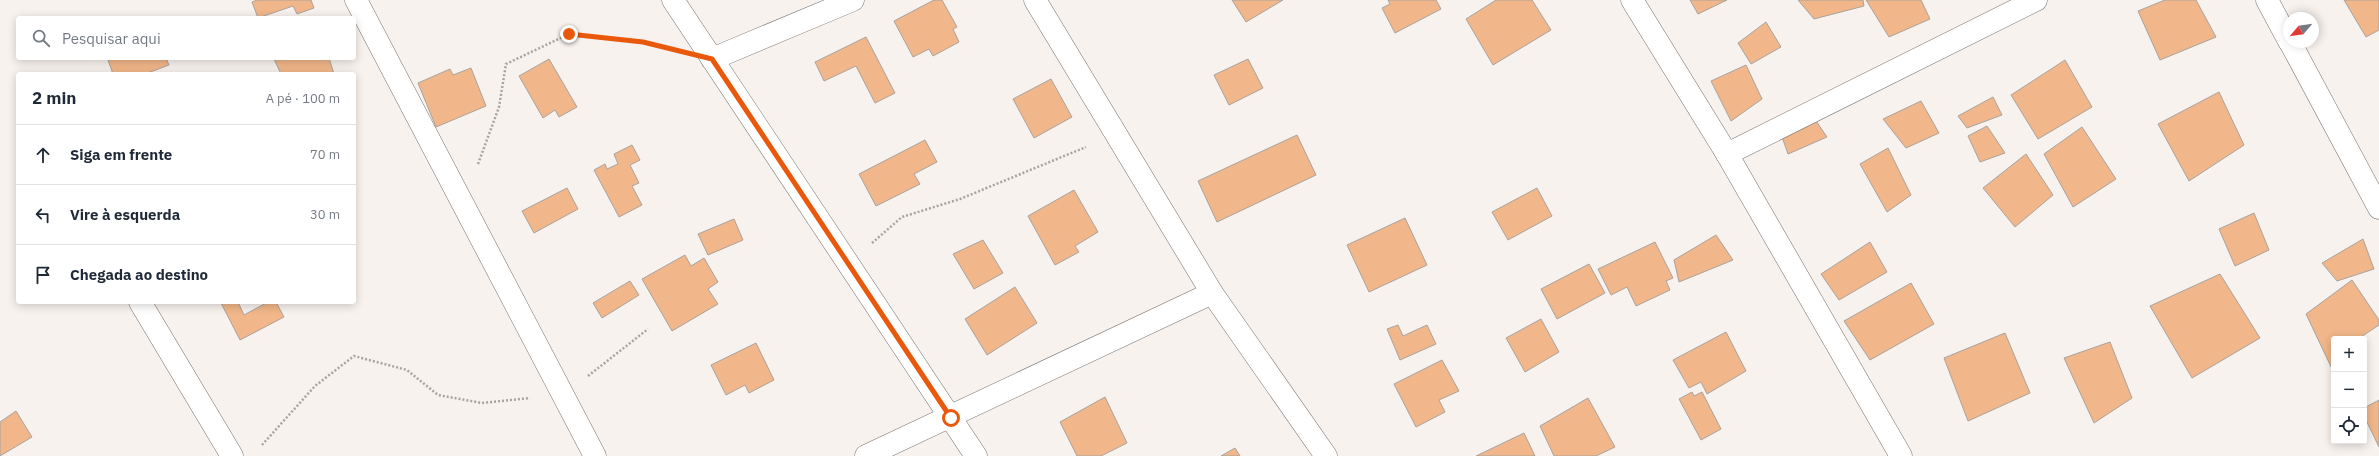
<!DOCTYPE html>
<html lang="pt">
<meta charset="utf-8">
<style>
:root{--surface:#fff;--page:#f2f2f3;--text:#1f2937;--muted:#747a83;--line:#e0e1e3}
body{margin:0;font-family:"IBM Plex Sans",sans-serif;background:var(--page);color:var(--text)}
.controls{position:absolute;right:12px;bottom:12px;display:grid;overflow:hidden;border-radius:4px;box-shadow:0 2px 10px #0003}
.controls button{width:36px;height:36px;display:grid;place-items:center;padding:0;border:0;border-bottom:1px solid var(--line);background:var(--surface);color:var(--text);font:20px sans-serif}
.compass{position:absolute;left:2283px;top:12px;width:36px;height:36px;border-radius:50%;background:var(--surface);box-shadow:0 2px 10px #0003;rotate:241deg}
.stop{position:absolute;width:12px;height:12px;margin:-9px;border:3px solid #ea580c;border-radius:50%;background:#fff}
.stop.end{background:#ea580c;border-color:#fff;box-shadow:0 1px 4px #0008}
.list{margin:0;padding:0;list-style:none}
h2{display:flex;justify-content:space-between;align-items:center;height:52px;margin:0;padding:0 16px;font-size:17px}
h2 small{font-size:13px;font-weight:400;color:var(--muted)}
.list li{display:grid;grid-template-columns:26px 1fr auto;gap:12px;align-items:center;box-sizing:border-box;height:60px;padding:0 16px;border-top:1px solid var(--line)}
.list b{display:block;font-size:15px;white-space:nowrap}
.list em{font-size:13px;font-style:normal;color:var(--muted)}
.icon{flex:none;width:22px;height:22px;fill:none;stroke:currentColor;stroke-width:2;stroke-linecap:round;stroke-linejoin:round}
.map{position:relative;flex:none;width:2379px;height:456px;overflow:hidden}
.search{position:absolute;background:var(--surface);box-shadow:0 2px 10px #0003;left:16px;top:16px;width:340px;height:44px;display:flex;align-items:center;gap:10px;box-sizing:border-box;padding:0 14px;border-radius:4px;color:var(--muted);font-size:15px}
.panel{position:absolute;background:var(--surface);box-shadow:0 2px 10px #0003;left:16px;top:72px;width:340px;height:232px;border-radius:4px}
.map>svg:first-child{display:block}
</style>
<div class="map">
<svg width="2379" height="456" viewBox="0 0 2379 456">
<rect width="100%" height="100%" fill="#f8f2ee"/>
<g fill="#f1b689" stroke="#a8a39f">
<polygon points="257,0 311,0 314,8 297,14 293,6 258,18 252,2"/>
<polygon points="934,0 942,0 957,27 953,29 959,42 933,56 929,49 913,57 894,21"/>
<polygon points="1232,0 1283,0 1246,22"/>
<polygon points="1388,0 1436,0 1441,9 1395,33 1382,8 1390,4"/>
<polygon points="1496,0 1532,0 1551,30 1493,65 1466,19"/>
<polygon points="1690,0 1727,0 1698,14"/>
<polygon points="1798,0 1863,0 1864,6 1814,19"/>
<polygon points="1866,0 1921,0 1930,19 1889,37"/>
<polygon points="2165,0 2196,0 2216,37 2160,60 2138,11"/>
<polygon points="2344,0 2379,0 2379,30 2366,37"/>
<polygon points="1766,22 1781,47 1751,64 1738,43"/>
<polygon points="866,37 895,93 875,103 856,66 824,81 815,62"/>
<polygon points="113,58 166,58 169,65 145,74 113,74 108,60"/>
<polygon points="329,58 334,74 281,74 274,59"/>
<polygon points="549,59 577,107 559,117 555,110 543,118 519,76"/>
<polygon points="1248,59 1263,88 1229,105 1214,75"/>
<polygon points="2065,60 2092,107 2038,139 2011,95"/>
<polygon points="1746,65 1762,99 1731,121 1711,81"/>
<polygon points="471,68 486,106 436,127 418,83 450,69 453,75"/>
<polygon points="1051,79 1072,117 1034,138 1013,99"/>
<polygon points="2219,92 2244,145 2189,181 2158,124"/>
<polygon points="1993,97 2002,115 1967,128 1958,116"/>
<polygon points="1921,101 1939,133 1906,148 1883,119"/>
<polygon points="1814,118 1827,137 1788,154 1781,134"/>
<polygon points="1987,126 2005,153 1980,162 1968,136"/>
<polygon points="2082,127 2116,179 2073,207 2044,154"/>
<polygon points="1297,135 1316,175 1217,222 1198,181"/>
<polygon points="925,140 937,162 914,174 920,184 876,206 859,174"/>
<polygon points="632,145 640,160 630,165 639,183 632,186 642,205 619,217 594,170 605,164 607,169 618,164 614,154"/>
<polygon points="1888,148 1911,195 1887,212 1860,164"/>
<polygon points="2026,154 2053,195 2015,227 1983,188"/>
<polygon points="567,188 578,209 534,233 522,211"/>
<polygon points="1537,188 1552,216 1508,240 1492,212"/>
<polygon points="1074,190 1098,232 1075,246 1079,252 1055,265 1028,216"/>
<polygon points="2254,213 2269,250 2235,266 2219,229"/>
<polygon points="1405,218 1427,265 1369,292 1347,245"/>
<polygon points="734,219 743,240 708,255 698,234"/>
<polygon points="1716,235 1733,260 1679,282 1674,260"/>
<polygon points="2363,239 2374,269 2337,281 2322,263"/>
<polygon points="983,240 1003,273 974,289 953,254"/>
<polygon points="1655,242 1673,278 1666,281 1670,290 1636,306 1627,287 1611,295 1598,269"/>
<polygon points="1870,242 1887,272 1839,300 1821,274"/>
<polygon points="685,255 691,266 704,258 718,282 708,289 718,304 672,331 642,279"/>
<polygon points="1589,264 1605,293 1557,319 1541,289"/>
<polygon points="2220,274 2260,338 2192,378 2150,306"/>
<polygon points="2352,280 2379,320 2379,325 2358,339 2334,339 2334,373 2306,314"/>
<polygon points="630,281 639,295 602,318 593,303"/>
<polygon points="1911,283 1934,324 1870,360 1844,321"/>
<polygon points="1015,287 1037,323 987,355 965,319"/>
<polygon points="238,302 244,315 268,302 276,302 284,317 240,340 221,303"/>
<polygon points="1541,319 1559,352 1525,372 1506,338"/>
<polygon points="1398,325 1403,336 1427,325 1436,344 1400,360 1387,329"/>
<polygon points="1726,332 1746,371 1707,394 1701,382 1689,388 1673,360"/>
<polygon points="2005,333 2030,393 1968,421 1944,358"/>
<polygon points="2110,342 2132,398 2094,423 2064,358"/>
<polygon points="756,343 774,380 749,393 745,385 726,395 711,365"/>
<polygon points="1442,360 1459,391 1439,400 1445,412 1416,427 1394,384"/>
<polygon points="1692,392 1694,396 1702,392 1721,429 1701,440 1679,399"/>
<polygon points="1105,397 1127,443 1101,456 1077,456 1060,422"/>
<polygon points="1588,398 1615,447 1596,456 1554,456 1540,426"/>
<polygon points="2379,400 2379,447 2364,416 2364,408"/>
<polygon points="16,411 32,437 0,456 0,422"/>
<polygon points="1524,433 1535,456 1476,456"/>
<polygon points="1235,448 1240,456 1221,456"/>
</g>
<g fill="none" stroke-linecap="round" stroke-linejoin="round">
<g stroke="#78736f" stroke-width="23">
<g id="street">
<polyline points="356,0 595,456"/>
<polyline points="673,0 976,456"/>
<polyline points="1035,0 1212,293 1326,456"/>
<polyline points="1632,0 1727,154 1901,456"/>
<polyline points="2267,0 2289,41"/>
<polyline points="2290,42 2379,208"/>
<polyline points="712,59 853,0"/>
<polyline points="1727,154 2036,0"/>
<polyline points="140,302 232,456"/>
<polyline points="866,456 1212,293"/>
</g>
</g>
<g stroke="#a8a3a0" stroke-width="2.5" stroke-dasharray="2 2" stroke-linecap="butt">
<polyline points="478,164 499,107 506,64 569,34 643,42 665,47"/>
<polyline points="872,243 902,217 960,199 1086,147"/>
<polyline points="588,376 648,329"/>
<polyline points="262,445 315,386 354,356 407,370 438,395 482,403 530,398"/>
</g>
<use href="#street" stroke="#fff" stroke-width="22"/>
</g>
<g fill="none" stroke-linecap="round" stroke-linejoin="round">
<polyline stroke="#ea580c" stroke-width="5" points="569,34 643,42 712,59 951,418"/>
</g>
</svg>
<div class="controls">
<button>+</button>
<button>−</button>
<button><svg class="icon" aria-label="locate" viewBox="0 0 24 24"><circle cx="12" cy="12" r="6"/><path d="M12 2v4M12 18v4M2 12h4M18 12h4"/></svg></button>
</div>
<svg class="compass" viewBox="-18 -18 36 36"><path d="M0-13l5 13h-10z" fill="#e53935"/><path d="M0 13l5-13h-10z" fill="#747a83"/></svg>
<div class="stop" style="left:951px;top:418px"></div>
<div class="stop end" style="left:569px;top:34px"></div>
<div class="search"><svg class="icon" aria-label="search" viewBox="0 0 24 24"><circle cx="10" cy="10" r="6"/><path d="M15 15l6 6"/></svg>Pesquisar aqui</div>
<section class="panel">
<h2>2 min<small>A pé · 100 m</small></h2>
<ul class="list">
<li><svg class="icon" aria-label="ahead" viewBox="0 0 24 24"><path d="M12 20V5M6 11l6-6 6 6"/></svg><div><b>Siga em frente</b></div><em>70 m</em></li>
<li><svg class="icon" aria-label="left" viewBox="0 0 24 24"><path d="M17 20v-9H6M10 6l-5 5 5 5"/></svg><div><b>Vire à esquerda</b></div><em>30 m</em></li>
<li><svg class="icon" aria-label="arrive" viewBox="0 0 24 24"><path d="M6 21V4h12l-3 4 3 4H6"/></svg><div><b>Chegada ao destino</b></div></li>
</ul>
</section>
</div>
